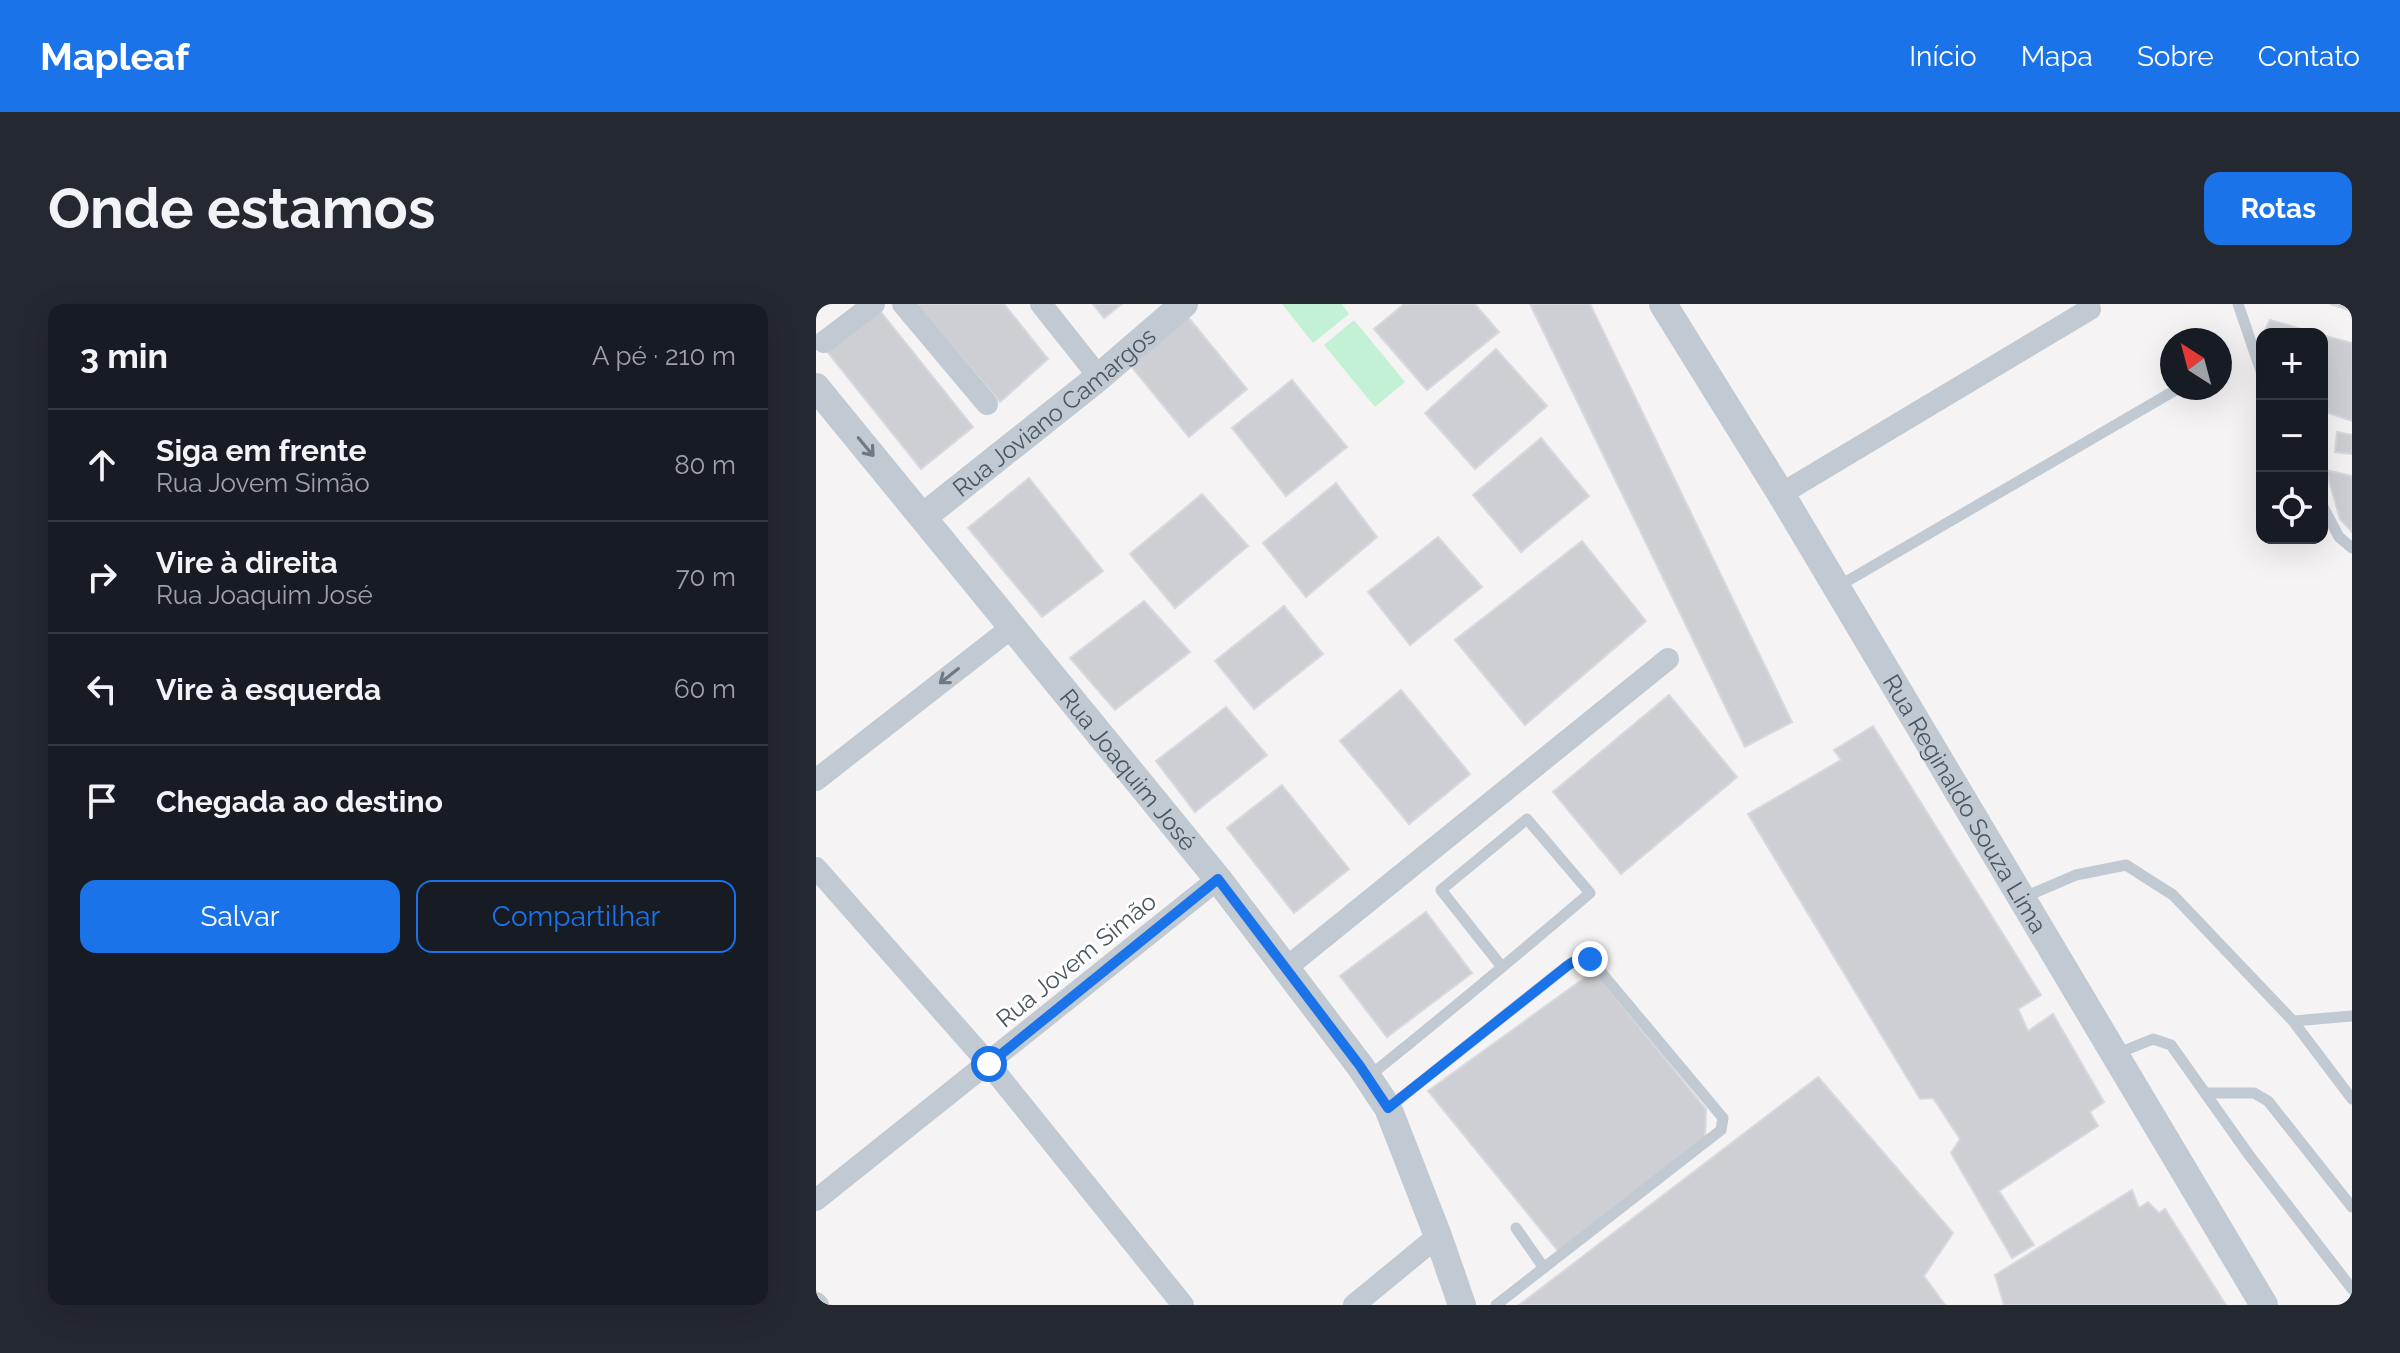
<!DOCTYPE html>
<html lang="pt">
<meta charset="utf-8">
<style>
:root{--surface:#171b24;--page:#242831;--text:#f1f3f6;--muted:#9ea1a6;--line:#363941;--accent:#1a73e8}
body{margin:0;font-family:Raleway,sans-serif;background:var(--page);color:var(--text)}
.controls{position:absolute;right:24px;top:24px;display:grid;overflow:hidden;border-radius:16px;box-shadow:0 8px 32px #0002}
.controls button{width:72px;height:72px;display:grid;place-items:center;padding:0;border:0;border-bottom:2px solid var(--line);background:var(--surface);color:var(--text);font:40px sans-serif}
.compass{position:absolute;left:1344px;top:24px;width:72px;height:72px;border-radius:50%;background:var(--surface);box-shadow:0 8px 32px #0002;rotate:324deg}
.stop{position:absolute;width:24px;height:24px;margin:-18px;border:6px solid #1a73e8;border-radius:50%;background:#fff}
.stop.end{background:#1a73e8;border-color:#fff;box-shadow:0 2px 8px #0008}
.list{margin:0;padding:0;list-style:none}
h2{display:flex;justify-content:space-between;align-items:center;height:104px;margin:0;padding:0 32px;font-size:34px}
h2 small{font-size:26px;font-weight:400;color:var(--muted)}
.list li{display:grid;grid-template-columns:52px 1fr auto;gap:24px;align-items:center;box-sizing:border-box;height:112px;padding:0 32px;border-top:2px solid var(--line)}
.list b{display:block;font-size:30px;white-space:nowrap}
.list p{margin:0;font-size:26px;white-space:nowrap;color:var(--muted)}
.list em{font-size:26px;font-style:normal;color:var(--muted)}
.actions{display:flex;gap:16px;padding:24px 32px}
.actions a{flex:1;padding:18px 0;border:2px solid var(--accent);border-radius:16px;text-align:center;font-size:28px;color:var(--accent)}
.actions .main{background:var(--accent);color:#fff}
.icon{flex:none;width:44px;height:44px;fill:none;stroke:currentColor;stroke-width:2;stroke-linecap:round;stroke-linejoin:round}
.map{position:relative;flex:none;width:1536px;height:1001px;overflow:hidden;border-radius:16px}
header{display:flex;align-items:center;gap:48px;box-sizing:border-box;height:112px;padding:0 40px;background:var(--accent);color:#fff}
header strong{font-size:38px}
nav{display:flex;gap:44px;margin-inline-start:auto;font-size:28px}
.intro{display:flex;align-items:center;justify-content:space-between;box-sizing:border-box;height:192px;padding:0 48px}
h1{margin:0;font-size:56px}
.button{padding:20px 36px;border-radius:16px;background:var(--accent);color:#fff;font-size:28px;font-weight:700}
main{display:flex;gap:48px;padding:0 48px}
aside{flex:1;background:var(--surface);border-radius:16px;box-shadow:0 8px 32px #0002}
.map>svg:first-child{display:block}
</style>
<header>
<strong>Mapleaf</strong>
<nav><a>Início</a><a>Mapa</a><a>Sobre</a><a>Contato</a></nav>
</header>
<div class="intro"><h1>Onde estamos</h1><a class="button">Rotas</a></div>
<main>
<aside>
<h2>3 min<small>A pé · 210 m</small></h2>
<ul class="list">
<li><svg class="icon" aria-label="ahead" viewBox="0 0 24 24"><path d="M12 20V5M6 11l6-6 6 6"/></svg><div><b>Siga em frente</b><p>Rua Jovem Simão</p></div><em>80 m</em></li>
<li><svg class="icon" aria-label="right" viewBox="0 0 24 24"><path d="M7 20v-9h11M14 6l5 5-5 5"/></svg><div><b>Vire à direita</b><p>Rua Joaquim José</p></div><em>70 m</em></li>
<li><svg class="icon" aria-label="left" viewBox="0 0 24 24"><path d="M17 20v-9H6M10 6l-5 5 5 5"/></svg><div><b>Vire à esquerda</b></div><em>60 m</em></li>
<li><svg class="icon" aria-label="arrive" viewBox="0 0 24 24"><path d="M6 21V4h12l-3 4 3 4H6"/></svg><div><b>Chegada ao destino</b></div></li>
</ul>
<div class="actions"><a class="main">Salvar</a><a>Compartilhar</a></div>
</aside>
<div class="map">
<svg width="1536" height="1001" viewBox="0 0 1536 1001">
<rect width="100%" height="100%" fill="#f5f3f3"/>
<g fill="#c3f1d5">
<polygon points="466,0 526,0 533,10 497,39"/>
<polygon points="538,16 589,78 559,103 508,41"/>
</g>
<g fill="#cdcfd5" stroke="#d7d9de" stroke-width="2">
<polygon points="99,0 188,0 232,55 184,98"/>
<polygon points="277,0 306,0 288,14"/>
<polygon points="588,0 659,0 683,28 611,86 558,25"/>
<polygon points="714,0 774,0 976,418 929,443"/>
<polygon points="1514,0 1536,0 1536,7"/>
<polygon points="61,3 157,123 105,165 9,45"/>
<polygon points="372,13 431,85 373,133 314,61"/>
<polygon points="1454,16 1503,30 1447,30"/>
<polygon points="1506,31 1536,39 1536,117 1506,107 1506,72 1509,60 1506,59"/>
<polygon points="680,45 731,102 659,165 609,109"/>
<polygon points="476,76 531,143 470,192 416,124"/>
<polygon points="1521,128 1536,131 1536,150 1519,148"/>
<polygon points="725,134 773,192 705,248 657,191"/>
<polygon points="1510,166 1536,172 1536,228 1524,215"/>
<polygon points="213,174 287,267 226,313 152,224"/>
<polygon points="520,179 561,233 490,293 447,239"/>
<polygon points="386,190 432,242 359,304 314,250"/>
<polygon points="622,233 666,283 594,341 552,288"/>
<polygon points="766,237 830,317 709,421 639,336"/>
<polygon points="328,297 374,348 299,406 254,354"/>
<polygon points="468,302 507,350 438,405 399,357"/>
<polygon points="585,386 654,470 593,520 524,437"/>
<polygon points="853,391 921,473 805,570 737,488"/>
<polygon points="410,403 451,451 379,508 340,457"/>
<polygon points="1057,422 1225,691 1202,705 1212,727 1237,710 1288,798 1274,808 1282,822 1183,887 1218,941 1196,954 1135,849 1144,835 1117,794 1104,795 932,510 1025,456 1018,446"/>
<polygon points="466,481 533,565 478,609 411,524"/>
<polygon points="610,608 656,669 571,733 524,672"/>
<polygon points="778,667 890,805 889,835 743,948 612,787"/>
<polygon points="1002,773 1137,929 1108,972 1129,1001 703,1001"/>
<polygon points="1316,886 1323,904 1332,898 1343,909 1349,905 1410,1001 1188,1001 1179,971"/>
</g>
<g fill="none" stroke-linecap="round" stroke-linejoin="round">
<g stroke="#c1cad2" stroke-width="11">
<polyline points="1422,0 1446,70"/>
<polyline points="1506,201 1523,233 1536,244"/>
<polyline points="1021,283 1363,84"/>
<polyline points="1206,594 1260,571 1310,561 1357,591 1477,717 1536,712"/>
<polyline points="1477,717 1536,795"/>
<polyline points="1300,750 1337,735 1355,741 1433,851 1536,985"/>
<path d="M 552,773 C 627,713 701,651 774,589 L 711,515 L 625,586 L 686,663"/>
<polyline points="1389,789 1438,789 1452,797 1536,903"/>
<polyline points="572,804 751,662 757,658 774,655 907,814 905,826 680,1001"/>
<polyline points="700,924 728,964"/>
</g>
<g stroke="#c1cad2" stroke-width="22">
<polyline points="87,0 171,100"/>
<polyline points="225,0 283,73"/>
<polyline points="8,38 58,0"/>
<polyline points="965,190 1274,5"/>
<polyline points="0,476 195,324"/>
<polyline points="0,564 173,760 367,1001"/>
<polyline points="470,664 852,355"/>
<polyline points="0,896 402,575"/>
<polyline points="0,999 2,1001"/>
<polyline points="538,1001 622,932"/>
</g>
<g stroke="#c1cad2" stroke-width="28">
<path id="s1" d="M 847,0 L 965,190 L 1448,1001"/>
<path id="s2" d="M 0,83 L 402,575 L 544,762 L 572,804 L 622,932 L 646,1001"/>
<path id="s3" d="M 107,213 L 283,73 L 368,0"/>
</g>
</g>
<defs><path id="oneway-shaft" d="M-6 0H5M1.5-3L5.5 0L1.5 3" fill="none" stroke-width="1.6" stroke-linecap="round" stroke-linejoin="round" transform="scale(2)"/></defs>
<g stroke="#6e7983">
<use href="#oneway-shaft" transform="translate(50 143) rotate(50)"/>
<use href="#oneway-shaft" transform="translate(133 372) rotate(142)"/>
</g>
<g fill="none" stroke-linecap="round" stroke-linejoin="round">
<polyline stroke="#1a73e8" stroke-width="10" points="173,760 402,575 544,762 572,804 751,662 757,658 774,655"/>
</g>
<g text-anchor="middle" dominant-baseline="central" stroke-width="6" stroke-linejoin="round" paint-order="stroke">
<g font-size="24" fill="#4a5661" stroke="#fff">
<text stroke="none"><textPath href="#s3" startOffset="168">Rua Joviano Camargos</textPath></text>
<text stroke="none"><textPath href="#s2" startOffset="494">Rua Joaquim José</textPath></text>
<text stroke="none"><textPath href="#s1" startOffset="584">Rua Reginaldo Souza Lima</textPath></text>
<text transform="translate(260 656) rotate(-39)">Rua Jovem Simão</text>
</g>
</g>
</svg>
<div class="controls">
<button>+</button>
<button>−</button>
<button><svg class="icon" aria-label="locate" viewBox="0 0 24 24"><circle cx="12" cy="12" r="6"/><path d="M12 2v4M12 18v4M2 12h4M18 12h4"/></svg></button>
</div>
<svg class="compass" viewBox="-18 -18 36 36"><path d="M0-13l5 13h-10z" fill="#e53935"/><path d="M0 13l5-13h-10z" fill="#9ea1a6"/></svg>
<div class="stop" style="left:173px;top:760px"></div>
<div class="stop end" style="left:774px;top:655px"></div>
</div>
</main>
